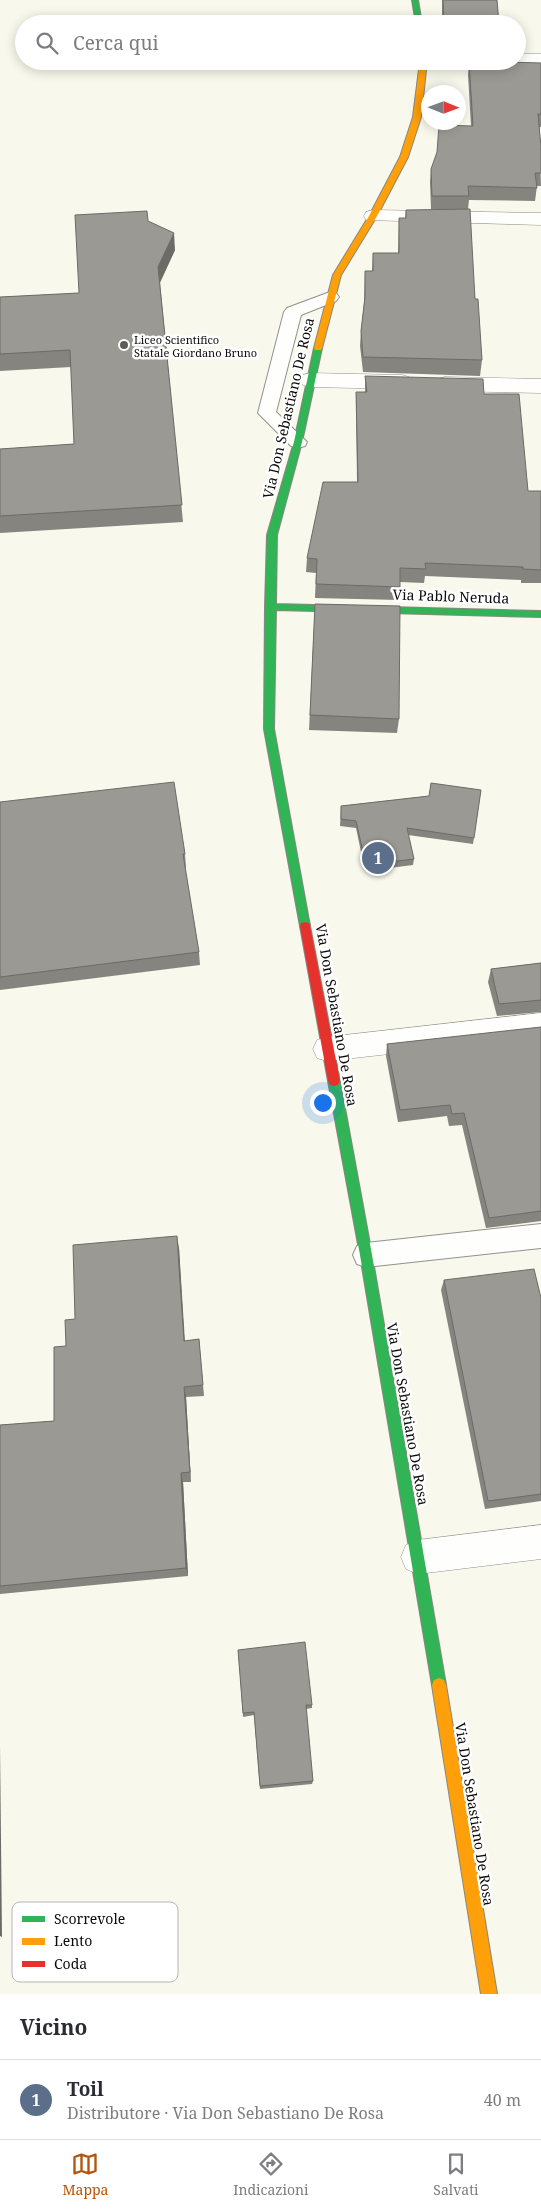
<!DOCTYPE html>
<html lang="it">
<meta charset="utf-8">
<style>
:root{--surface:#fff;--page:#f2f2f3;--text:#2b2b33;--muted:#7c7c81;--line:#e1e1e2;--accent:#b45309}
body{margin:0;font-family:"Noto Serif",serif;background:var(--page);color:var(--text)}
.compass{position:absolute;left:421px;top:85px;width:45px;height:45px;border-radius:50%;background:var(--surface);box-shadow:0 2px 12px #0003;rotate:91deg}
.you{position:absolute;left:322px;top:1102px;width:18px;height:18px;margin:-12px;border:4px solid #fff;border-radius:50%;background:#1a73e8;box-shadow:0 0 0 8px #1a73e833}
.badge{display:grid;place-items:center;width:32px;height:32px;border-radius:50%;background:var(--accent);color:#fff;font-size:16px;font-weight:700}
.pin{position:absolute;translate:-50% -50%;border:2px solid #fff;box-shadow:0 1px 5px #0006}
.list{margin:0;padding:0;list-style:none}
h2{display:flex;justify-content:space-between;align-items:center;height:65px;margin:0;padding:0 20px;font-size:21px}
h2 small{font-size:16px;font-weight:400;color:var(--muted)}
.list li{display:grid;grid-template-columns:32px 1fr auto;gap:15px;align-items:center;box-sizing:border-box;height:80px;padding:0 20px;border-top:1px solid var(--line)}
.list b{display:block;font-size:19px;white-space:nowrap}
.list p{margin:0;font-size:16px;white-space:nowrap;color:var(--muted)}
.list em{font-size:16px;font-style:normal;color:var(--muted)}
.icon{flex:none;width:28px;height:28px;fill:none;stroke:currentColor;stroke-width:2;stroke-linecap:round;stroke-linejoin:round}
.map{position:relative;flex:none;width:541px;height:1994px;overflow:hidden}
.search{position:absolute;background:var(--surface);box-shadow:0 2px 12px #0003;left:15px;right:15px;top:15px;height:55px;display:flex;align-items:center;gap:12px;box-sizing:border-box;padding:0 18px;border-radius:28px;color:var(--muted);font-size:19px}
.sheet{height:145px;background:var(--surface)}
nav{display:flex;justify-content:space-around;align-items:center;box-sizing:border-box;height:70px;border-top:1px solid var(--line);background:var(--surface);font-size:14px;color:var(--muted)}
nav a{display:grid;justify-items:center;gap:2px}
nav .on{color:var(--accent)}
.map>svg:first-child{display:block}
</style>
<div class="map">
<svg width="541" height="1994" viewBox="0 0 541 1994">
<rect width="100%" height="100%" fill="#f9f8ec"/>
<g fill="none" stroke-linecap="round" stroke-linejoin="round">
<g stroke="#92918c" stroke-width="2">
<g id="lane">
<polygon points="330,292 336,293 339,297 336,301 301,315 276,412 307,442 305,446 298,448 291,446 258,413 284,312 287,308"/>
<polygon points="541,1224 541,1248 366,1267 357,1264 353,1255 357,1246 366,1243"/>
</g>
</g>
<g stroke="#92918c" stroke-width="1">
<g id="street">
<polygon points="517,54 541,54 541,64 511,63 510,61 517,61"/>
<polygon points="373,210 541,213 541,225 366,220 364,216 366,212"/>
<polygon points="310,373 402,375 409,377 412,382 409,387 402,389 310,387 303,385 300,380 303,375"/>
<polygon points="445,377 541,379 541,393 445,391 438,389 435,384 438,379"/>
<polygon points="541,1013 541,1037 327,1061 317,1058 313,1049 317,1040 327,1037"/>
<polygon points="541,1525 541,1559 418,1574 406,1569 401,1557 406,1545 418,1540"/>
</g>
</g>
<g stroke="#888882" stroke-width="2">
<g id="fast">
<polygon points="412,0 418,0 422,24 416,24"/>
<polygon points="318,345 322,348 302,442 277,535 276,604 541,611 541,617 276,610 274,729 310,926 309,929 301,929 300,926 264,729 265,607 267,535 294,442 314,348"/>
<polygon points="334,1076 338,1077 340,1081 372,1255 446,1685 444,1690 439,1692 434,1690 432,1685 360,1255 328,1081 330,1077"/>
</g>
</g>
<g stroke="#888882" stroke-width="2">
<g id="slow">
<polygon points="420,61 427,61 421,117 408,157 377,216 341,275 322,348 321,350 315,350 314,348 333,275 369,216 400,157 413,117"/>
<polygon points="439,1678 444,1680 446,1685 497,1994 481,1994 432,1685 434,1680"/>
</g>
</g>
<g stroke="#888882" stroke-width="2">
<polygon id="jam" points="305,922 309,923 310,926 340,1081 338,1085 334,1086 330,1085 328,1081 300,926 301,923"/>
</g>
<use href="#lane" fill="#fefefc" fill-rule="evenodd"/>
<use href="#street" fill="#fefefc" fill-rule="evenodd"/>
<use href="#fast" fill="#30b455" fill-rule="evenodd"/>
<use href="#slow" fill="#ff9f0a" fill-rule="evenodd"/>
<use href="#jam" fill="#e5322d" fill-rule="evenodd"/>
</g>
<g fill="#85847e">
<polygon points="442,0 497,0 499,24 442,24"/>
<polygon points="469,61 541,63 541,127 539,127 541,186 537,186 535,201 469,200 468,209 475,299 482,360 480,376 363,372 360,346 361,331 364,303 365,271 372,271 373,253 398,253 399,218 405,218 406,210 451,210 431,209 430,182 431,169 471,126 468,75"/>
<polygon points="148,221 175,250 160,283 183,522 0,533 0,449 74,444 71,367 0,371 0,297 79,293"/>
<polygon points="365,376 484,394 528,491 541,491 541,583 521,583 521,580 425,576 424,583 400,582 399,600 315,598 316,573 306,572 307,558 357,482 356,406 356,392 365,392"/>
<polygon points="315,604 399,719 397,733 309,730"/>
<polygon points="481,790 473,844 408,835 414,859 413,865 365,871 356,828 340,826 341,806"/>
<polygon points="0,802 185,854 186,868 185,868 199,952 200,965 0,990"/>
<polygon points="541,963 541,1012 497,1016 488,982 491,969"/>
<polygon points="541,1027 541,1221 486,1228 462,1125 449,1126 447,1116 398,1122 386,1056 387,1044"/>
<polygon points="179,1248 185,1341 199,1339 204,1396 186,1397 191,1482 183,1482 188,1576 0,1594 0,1425 54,1421 66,1346 75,1319"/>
<polygon points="444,1280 541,1298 541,1501 485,1509 441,1290"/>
<polygon points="238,1650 312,1705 312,1708 306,1709 313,1781 312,1784 260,1789 254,1715 243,1717"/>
</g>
<g fill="#6c6b67">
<polygon points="174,233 175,250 159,284 158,267"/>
<polygon points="177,1236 179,1248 185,1352 184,1341"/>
<polygon points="184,1387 186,1397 191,1482 190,1472"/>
<polygon points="181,1473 183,1482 188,1576 186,1568"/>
<polygon points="0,1745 2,1937 0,1936"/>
</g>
<g fill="#9b9993" stroke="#6c6b67">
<polygon points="443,0 497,0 499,24 444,24"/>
<polygon points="469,61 541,63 541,114 538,114 541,147 541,173 535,173 537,188 468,186 469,196 432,196 431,169 437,152 439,125 473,126"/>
<polygon points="470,209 475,299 478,299 482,360 363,357 361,331 365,297 365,271 373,271 373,253 399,253 399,218 406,218 406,210"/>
<polygon points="147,211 148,221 174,233 158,267 182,505 0,516 0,449 74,444 70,350 0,354 0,297 79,293 75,215"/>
<polygon points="365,376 483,379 484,394 519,394 528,491 541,491 541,570 523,569 523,567 425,563 426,569 400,568 400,587 316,584 317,559 307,558 323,482 358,482 356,392 367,392"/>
<polygon points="315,604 400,606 399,719 310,715"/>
<polygon points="174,782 185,854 183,854 199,952 0,977 0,802"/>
<polygon points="431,783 481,790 474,838 407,828 414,859 366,865 356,821 341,819 341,806 429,796"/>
<polygon points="541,963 541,1000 499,1004 491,969"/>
<polygon points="541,1027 541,1211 489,1218 464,1113 452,1114 450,1105 400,1110 387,1044"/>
<polygon points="177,1236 184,1341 199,1339 203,1385 184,1387 190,1472 181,1473 186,1568 0,1586 0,1425 54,1421 54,1347 66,1346 65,1320 75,1319 73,1245"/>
<polygon points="534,1269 541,1298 541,1494 488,1501 444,1280"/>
<polygon points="305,1642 312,1705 306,1705 313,1781 260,1786 254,1712 243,1713 238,1650"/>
</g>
<circle fill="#5e5d59" stroke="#fff" stroke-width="2" cx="124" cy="345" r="5"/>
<g text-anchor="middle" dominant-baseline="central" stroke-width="5" stroke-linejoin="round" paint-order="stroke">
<g font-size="11" fill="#0a0a0a" stroke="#fff" text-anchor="start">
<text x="134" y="339">Liceo Scientifico<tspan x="134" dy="13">Statale Giordano Bruno</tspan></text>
</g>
<g font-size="14" fill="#0a0a0a" stroke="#fff">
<text transform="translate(288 408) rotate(-77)">Via Don Sebastiano De Rosa</text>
<text transform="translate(451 596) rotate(2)">Via Pablo Neruda</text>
<text transform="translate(337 1015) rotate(80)">Via Don Sebastiano De Rosa</text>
<text transform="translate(408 1414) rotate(80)">Via Don Sebastiano De Rosa</text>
<text transform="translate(475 1814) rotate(81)">Via Don Sebastiano De Rosa</text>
</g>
</g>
<rect x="12" y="1902" width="166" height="80" rx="8" fill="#fff" stroke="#b6b6b6" stroke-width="1"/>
<rect x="22" y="1916" width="23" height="6" fill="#30b455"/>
<rect x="22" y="1938" width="23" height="7" fill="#ff9f0a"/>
<rect x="22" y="1961" width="23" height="6" fill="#e5322d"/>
<g font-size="14" fill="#0a0a0a">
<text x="54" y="1924">Scorrevole</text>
<text x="54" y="1946">Lento</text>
<text x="54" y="1969">Coda</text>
</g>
</svg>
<svg class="compass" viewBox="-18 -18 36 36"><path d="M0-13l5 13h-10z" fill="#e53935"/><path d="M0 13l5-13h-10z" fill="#7c7c81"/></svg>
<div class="you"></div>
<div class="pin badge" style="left:378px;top:858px;background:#5c6f8a">1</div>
<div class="search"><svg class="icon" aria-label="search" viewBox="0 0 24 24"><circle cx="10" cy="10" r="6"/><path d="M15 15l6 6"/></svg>Cerca qui</div>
</div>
<section class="sheet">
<h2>Vicino<small></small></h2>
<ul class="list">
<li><span class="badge" style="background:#5c6f8a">1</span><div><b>Toil</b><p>Distributore · Via Don Sebastiano De Rosa</p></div><em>40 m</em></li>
</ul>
</section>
<nav>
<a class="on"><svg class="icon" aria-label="map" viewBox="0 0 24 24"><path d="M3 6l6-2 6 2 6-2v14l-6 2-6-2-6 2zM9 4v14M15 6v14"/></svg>Mappa</a>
<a><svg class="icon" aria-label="directions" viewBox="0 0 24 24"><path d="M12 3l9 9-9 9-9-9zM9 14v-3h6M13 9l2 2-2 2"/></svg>Indicazioni</a>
<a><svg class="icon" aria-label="saved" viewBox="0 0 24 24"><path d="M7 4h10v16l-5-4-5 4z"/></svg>Salvati</a>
</nav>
